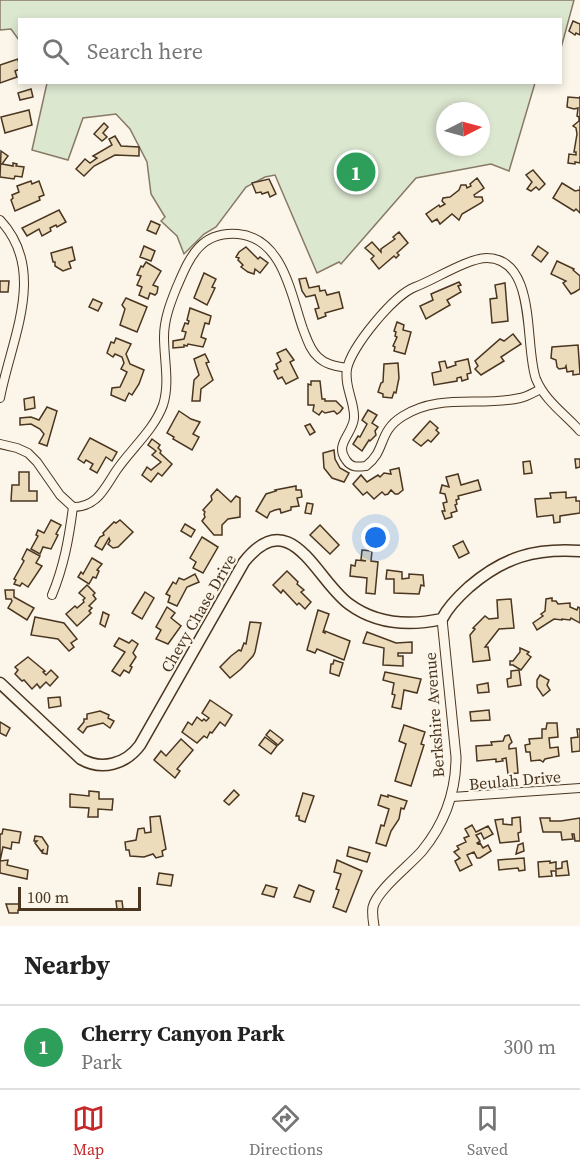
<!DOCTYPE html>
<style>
:root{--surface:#fff;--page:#f6f6f6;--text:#222;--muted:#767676;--line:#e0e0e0;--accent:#c62828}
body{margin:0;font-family:"Source Serif 4",serif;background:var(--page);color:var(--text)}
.compass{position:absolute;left:436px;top:102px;width:54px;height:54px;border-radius:50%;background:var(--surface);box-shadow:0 3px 9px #0003;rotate:84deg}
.scale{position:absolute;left:18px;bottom:15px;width:123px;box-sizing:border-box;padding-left:6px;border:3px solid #4a3520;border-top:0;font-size:16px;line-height:21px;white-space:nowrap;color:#4a3520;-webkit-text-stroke:4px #fbf6e9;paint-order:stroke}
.you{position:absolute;left:376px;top:538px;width:21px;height:21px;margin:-15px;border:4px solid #fff;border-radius:50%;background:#1a73e8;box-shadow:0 0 0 9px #1a73e833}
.badge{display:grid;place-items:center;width:39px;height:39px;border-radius:50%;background:var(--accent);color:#fff;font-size:20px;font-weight:700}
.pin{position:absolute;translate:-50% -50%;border:3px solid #fff;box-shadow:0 2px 6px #0006}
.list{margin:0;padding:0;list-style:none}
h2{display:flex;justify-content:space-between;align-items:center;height:78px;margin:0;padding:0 24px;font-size:26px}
h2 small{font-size:20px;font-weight:400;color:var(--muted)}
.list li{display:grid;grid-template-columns:39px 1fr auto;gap:18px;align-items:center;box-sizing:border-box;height:84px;padding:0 24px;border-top:2px solid var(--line)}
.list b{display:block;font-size:22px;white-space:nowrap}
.list p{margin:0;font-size:20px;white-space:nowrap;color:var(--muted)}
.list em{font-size:20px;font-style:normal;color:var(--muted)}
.icon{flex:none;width:33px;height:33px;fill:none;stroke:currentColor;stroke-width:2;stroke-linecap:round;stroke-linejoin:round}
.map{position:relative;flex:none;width:580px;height:926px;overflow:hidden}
.search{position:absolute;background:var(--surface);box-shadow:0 3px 9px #0003;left:18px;right:18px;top:18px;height:66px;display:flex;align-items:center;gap:15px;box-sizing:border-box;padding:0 21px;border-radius:0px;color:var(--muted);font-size:22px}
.sheet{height:162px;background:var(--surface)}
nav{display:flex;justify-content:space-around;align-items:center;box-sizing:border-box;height:84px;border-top:2px solid var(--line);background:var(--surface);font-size:16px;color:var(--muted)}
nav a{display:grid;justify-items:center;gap:3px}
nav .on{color:var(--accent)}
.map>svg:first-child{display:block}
</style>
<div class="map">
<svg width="580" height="926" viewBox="0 0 580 926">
<rect width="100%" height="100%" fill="#fbf6e9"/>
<g fill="#dce7d0" stroke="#887966" stroke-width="1.5" fill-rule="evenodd">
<polygon points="0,0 574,0 561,48 560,20 20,20 19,40 11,29 0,30"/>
<path d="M 47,83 L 535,83 L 509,171 L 491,164 L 416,178 L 341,264 L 339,262 L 317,273 L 275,175 L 265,177 L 246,187 L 216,227 L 204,234 L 184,254 L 177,236 L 161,221 L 165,217 L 151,194 L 147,162 L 130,129 L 116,114 L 83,118 L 68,160 L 32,150 ZM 445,111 L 481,111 L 481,147 L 445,147 Z"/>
</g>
<g fill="#ecdcbc" stroke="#4a3520" stroke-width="1.5">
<polygon points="573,21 580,24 580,35 576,33 575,35 569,31"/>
<polygon points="18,59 20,69 15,71 17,77 0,83 0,65"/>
<polygon points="31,89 33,97 20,100 18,93"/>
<polygon points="580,96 580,163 575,162 575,164 568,163 569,154 576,155 576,152 574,152 577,134 576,128 573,126 579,121 579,117 577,116 578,108 574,109 567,107 568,97 580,98"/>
<polygon points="29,110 32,125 5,133 1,117"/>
<polygon points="104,123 108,127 103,133 107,137 102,141 94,134"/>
<polygon points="115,136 121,146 139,147 139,156 115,155 94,166 84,176 76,169 85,159 90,163 97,158 93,156 112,145 109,139"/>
<polygon points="1,151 8,156 2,164 13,166 13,163 17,164 16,166 24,167 22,177 15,176 14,179 0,177"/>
<polygon points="533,170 545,184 539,190 536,187 531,191 527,189 532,182 526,175"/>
<polygon points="477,178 484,188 474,195 475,197 482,197 483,201 481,203 462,214 459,220 452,214 440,224 437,219 432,222 426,214 439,205 440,207 445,204 442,201 443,198 450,197 459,190 461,185 466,185 467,188 471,186 470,184"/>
<polygon points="269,179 276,194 270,197 268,192 262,194 261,192 256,193 252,183"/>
<polygon points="31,181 32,184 39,181 44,195 39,197 40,200 15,211 11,200 13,198 12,195 19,192 17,186"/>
<polygon points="562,183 575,191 580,190 580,186 580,213 576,209 574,211 553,198"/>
<polygon points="59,210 66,222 57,227 56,225 50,228 51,231 42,236 39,229 27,236 22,228"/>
<polygon points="151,221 160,225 156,234 147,230"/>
<polygon points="399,232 408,243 397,253 399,255 396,258 394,256 379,269 371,259 374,256 365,248 372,242 381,252 381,249 395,239 393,237"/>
<polygon points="144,246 155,251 151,261 140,257"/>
<polygon points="538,246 548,253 541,262 532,255"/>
<polygon points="72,247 75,260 69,262 71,268 63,271 55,266 55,262 53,262 51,253"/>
<polygon points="246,247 258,259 260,257 268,263 260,273 255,269 254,274 248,272 241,267 243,265 238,260 239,258 236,257 239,252"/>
<polygon points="557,261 574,269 573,270 580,276 580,289 575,292 571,294 563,283 566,281 551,274"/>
<polygon points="146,262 161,271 153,285 158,287 157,293 155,295 150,293 148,299 139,295 142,287 137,285 141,276 137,275 141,266 143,267"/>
<polygon points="204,273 216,279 212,287 215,288 207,305 194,298"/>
<polygon points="306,278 309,288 319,286 320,291 325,290 327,295 339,292 343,308 325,313 326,316 318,319 315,309 319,308 315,295 306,297 302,291 299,279"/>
<polygon points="0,281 9,281 8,292 0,292"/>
<polygon points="459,282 461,285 458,286 461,292 447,300 450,305 426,319 420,306 433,300 431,294"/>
<polygon points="505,283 508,321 492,323 490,299 497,298 495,285"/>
<polygon points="126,298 147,307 137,332 120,325 125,309 122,305"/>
<polygon points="93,299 102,303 98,311 89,307"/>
<polygon points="190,308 211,316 209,324 205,323 201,337 206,339 203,347 188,344 187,346 184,345 184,347 173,348 173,341 184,339 186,332 182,331 185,323 188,324 189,321 187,320"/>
<polygon points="397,322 404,325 403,330 411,332 405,354 394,351 395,347 393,346 397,337 395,336 396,332 394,331"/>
<polygon points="513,334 521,344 501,357 504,361 481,375 475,369 478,366 475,361 500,339 504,341"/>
<polygon points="116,338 131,344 126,354 130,364 144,370 139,384 132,395 129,393 125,401 111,395 112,388 120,387 127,372 121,369 124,363 122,357 115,354 113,357 107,353 111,342 114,343"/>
<polygon points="578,345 580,374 573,375 573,371 567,372 566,366 565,368 559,369 557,367 556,360 551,358 552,347"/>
<polygon points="286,349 294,360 290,362 298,378 286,384 282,377 278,379 274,371 278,369 276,364 281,361 277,353"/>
<polygon points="205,354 209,362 206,363 213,380 201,389 200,401 192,401 194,380 199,375 194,359"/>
<polygon points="468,359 471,373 467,374 468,379 462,381 461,377 457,378 457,381 434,385 432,373 441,371 439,362 445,361 447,368 456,365 455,362"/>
<polygon points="398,363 399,378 396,393 394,392 392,398 383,397 383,394 378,392 381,383 383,382 384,364"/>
<polygon points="311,381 320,381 322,399 325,399 325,401 336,401 343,408 340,412 337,414 334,411 325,413 322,411 319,415 313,411 314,405 308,405 308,384 311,385"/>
<polygon points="34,397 35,408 25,410 24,399"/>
<polygon points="47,407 57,411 47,446 39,443 44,434 40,429 31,424 20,425 20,418 31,417 39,420"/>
<polygon points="368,410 377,415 372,423 378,427 375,431 376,435 370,441 369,440 362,451 353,444 358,436 360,437 367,424 362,420"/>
<polygon points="179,411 191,419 200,422 193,434 199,437 192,450 173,439 174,437 167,433"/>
<polygon points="430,421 438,428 436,430 439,433 431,442 428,440 421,446 413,440"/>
<polygon points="310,424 315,432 310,435 305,426"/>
<polygon points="90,438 117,452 112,461 106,457 97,473 90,469 93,464 86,460 84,463 78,459"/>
<polygon points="152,439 160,445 158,448 161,451 160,453 172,464 162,476 158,473 151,482 142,475 147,467 151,470 161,462 152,455 156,451 148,445"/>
<polygon points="334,450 335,459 340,468 349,473 344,482 332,478 324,468 323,453"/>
<polygon points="575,459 580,459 580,467 576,468"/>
<polygon points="530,461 532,473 524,474 523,462"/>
<polygon points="399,468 403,490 398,494 395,494 391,490 388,494 385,495 382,492 374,499 367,492 363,495 353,484 361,475 367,482 378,475 380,477 384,473 391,474 390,470"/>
<polygon points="19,472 29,472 29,491 37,491 37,501 11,501 12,485 19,485"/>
<polygon points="458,474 461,485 478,480 481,490 458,496 459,499 456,500 457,504 455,505 457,511 451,513 452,517 445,519 442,511 445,511 443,503 447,502 445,494 440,493 442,485 449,487 446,477"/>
<polygon points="296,486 296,490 301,490 302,497 297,498 299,506 291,507 291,510 281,513 280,509 275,510 270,512 267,518 256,511 266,494 276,491 275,490"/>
<polygon points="217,489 231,502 236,496 240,498 240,517 228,519 222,525 222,535 214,535 202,521 205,517 204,514 205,512 203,510 212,500 211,496"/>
<polygon points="566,492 566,498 576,497 576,501 580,501 580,513 560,516 560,522 554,523 553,515 537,517 535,499 551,498 550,493"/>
<polygon points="307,503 313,504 311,514 305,513"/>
<polygon points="51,520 61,525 56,534 58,535 51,549 43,547 40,554 31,549 38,536 36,535 38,530 44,533"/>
<polygon points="120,520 133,532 118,547 113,548 108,544 110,541 109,538 102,550 95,546 100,537 104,535 103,533 114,522 116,523"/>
<polygon points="185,524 195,530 191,537 181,531"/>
<polygon points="320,525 339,545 330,554 310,535"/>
<polygon points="202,537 218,547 203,573 193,568 196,562 190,558"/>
<polygon points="463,541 469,553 459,558 453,546"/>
<polygon points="27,549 40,556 36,563 42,566 28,587 22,583 20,586 14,584 16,580 14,579 24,561 22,559"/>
<polygon points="362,550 372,551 371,561 378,562 375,594 366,593 367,578 350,576 351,565 355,566 356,560 366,561 361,560"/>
<polygon points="92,558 102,564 97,570 99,571 96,578 93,577 89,584 78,577 81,572 83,574"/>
<polygon points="387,570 402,572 402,579 409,578 409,574 423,575 424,586 421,585 419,594 394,593 394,579 386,579"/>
<polygon points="287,571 298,582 297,584 304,590 301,592 311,602 305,609 299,603 297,605 283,590 281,593 273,585"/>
<polygon points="195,574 199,582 187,587 177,606 168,602 170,596 166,594 173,582 176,584 179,578 184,580"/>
<polygon points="87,585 95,593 93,595 96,599 89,606 92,608 89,611 91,613 77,626 66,614 75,606 77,608 84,602 83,600 85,598 79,593"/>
<polygon points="5,590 14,590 14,597 34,608 27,620 8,608 12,601 11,599 6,599"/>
<polygon points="145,592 154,598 142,619 132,613"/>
<polygon points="552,598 552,601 556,601 558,604 570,603 570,607 577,610 578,607 580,608 580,623 571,618 570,620 562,619 562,620 554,619 537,630 533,623 543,616 541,614 545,611 546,599"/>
<polygon points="511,599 514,628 499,629 485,647 488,647 490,660 473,662 470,635 475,629 473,628 485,616 489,619 498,618 497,600"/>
<polygon points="167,607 175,613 171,618 181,626 168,644 156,639 161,630 156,627"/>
<polygon points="318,610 329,614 323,632 325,633 325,631 350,641 344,660 317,649 315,653 307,650"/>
<polygon points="103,612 109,615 105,627 100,624"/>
<polygon points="35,617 64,623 77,639 71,643 74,647 69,651 58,639 31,635"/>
<polygon points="250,622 261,623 255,652 253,656 241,669 230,678 220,667 231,656 239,650 241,651 244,643 246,644"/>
<polygon points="367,632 396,643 412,642 412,653 398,653 398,656 403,656 403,666 383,665 384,648 363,643"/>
<polygon points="119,638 129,643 132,640 138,644 133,653 136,657 130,666 132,667 129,673 124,670 120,676 112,671 125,652 114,646"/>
<polygon points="520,648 529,652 527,654 531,657 521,670 513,665 510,665 510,661 513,661 520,652"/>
<polygon points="28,657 45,671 43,672 46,675 51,670 58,677 50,686 46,682 40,688 37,684 32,689 24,680 22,681 15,674 18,670 15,667"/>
<polygon points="334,660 343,663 339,676 330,673 331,664 333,664"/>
<polygon points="519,670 521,685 508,687 507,679 511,678 511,671"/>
<polygon points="385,672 421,679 417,693 404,690 401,709 392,707 395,695 392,694 394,683 383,680"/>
<polygon points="540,675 549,680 547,685 550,690 543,696 537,687 537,680"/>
<polygon points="488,683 489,692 478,693 477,685"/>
<polygon points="60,697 61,706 49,708 48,698"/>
<polygon points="210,700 232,715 225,726 220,722 212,733 210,732 207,738 204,736 197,743 182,732 188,722 192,725 197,717 202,721 204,719 206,721 209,718 202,713"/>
<polygon points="489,710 490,720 471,721 470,712"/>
<polygon points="100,711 109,715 108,718 114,721 110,728 103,723 87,727 83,733 78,729 84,722 84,719 87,719 87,714"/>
<polygon points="0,722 10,728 6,736 0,733"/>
<polygon points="547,723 557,723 558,737 549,738 550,748 558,747 559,756 545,759 543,762 540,760 531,761 530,752 526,752 525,745 530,744 529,739 542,738 542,729 546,729"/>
<polygon points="404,725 425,732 421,744 424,745 411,786 395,781 406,744 399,741"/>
<polygon points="577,729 580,729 580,751 572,752 571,738 578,737"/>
<polygon points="270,730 283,740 278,745 266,735"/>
<polygon points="509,735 512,742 509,745 509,749 516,748 518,773 508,774 506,758 502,759 503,761 496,762 496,759 477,761 476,746 492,745 491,742 503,741 505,736"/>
<polygon points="265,737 277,746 271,754 259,745"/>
<polygon points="181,739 193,750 177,769 180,771 175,778 154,760 161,751 166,756"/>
<polygon points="234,790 239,795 229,805 224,801"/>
<polygon points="89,791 99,792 99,799 113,799 112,810 98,809 98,817 88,817 89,808 70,807 70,794 89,796"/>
<polygon points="303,793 314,796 305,822 299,820 299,816 296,816"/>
<polygon points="381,795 388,797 388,795 407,801 404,809 401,808 399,819 391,831 386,846 376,843 381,825 384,826 389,809 378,805"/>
<polygon points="160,816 166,849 162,851 163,856 156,858 153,854 144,857 130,856 129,850 126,850 125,842 136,840 138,829 144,828 145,833 151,832 150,817"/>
<polygon points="520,817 521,832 518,833 519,841 500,843 495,820 503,819 503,824 512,825 512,818"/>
<polygon points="540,818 550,818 550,821 561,821 580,818 580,841 575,841 574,834 572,834 573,839 562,840 561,832 543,832"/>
<polygon points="472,825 476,832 488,826 493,834 484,839 481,833 476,835 480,841 477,843 478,844 480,843 483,848 488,845 491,851 480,858 477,858 474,852 467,855 472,865 460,871 455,861 460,858 454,852 459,849 457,846 466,842 464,838 469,836 465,829"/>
<polygon points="3,829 21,832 19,843 12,842 11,849 3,847 0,861 8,860 7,865 28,870 27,879 0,873 0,834 2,834"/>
<polygon points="35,836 42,837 48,846 47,854 42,853 43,850 41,851 35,843 37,841 34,841"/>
<polygon points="523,843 524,851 516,854 518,845"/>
<polygon points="349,847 370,853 367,862 347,856"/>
<polygon points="524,858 525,870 519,871 518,868 499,870 498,860"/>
<polygon points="337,860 362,871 346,912 333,907 339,890 336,889 341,874 334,872"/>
<polygon points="550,861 550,863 556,862 556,869 562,868 562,862 567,861 569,875 556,876 556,871 551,871 552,876 539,877 538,862"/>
<polygon points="159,873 173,875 171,886 157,884"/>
<polygon points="266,885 277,888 274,897 262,894"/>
<polygon points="299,885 314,891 310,902 294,897"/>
<polygon points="116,901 122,901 123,909 117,909"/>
<polygon points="6,904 20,904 20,910 18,910 18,913 9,913"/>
</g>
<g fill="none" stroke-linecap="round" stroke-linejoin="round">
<g stroke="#4a3520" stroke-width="10">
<g id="minor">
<path d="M 0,220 C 48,271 11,339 0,398"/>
<path d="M 541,389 C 534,392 527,397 520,398 C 480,407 440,393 403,416 C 377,432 387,450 366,466 C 358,467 351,468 346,460 C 334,444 353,434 354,418 C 355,402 344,387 347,369 C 351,347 394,295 415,287 C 434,280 468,258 487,258 C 538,259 524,347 536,379 C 545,401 565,414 580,431"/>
<path d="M 0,444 L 17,448 L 28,453 L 37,462 L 60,495 L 73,507 C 97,507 104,489 116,471 C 130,450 154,430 163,405 C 170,383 164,360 164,337 C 164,320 170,304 176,289 C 189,259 199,231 238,234 C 283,238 291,295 303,329 C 307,339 310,350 318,357 C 326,365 336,366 347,368"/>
<path d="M 52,595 C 64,566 69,538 73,507"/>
<polyline points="452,797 580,788"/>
</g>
</g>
<g stroke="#4a3520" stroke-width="11">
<path id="tertiary" d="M 374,926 C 373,920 372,913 373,907 C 377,890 410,865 422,851 C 445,823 456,793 456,757 L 442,619"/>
</g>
<g stroke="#4a3520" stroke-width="13">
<path id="secondary" d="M 0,683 L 81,759 C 102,771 126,764 140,745 L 244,562 C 291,503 316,580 349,604 C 376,624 410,626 442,619 C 448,607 459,596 469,587 C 504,557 535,548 580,551"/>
</g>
<use href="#minor" stroke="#fbf6e9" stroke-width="8"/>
<use href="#tertiary" stroke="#fbf6e9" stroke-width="9"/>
<use href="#secondary" stroke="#fbf6e9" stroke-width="10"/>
</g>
<g text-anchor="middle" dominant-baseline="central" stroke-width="4.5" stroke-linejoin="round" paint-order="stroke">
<g font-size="16" fill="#4a3520" stroke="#fbf6e9">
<text transform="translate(198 613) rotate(-60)">Chevy Chase Drive</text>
<text transform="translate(434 715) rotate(-94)">Berkshire Avenue</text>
<text transform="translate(515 780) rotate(-5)">Beulah Drive</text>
</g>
</g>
</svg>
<svg class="compass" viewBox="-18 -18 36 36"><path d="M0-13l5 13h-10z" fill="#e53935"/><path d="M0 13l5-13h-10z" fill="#767676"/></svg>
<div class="scale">100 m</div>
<div class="you"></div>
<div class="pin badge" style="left:356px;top:172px;background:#2e9e5b">1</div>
<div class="search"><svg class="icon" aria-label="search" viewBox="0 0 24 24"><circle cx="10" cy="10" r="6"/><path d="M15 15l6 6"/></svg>Search here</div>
</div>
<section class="sheet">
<h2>Nearby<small></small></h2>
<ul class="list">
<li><span class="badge" style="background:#2e9e5b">1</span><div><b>Cherry Canyon Park</b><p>Park</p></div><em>300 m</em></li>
</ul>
</section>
<nav>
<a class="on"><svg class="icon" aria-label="map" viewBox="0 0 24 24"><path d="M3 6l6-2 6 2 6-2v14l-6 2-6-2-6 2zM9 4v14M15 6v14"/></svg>Map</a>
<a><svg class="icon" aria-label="directions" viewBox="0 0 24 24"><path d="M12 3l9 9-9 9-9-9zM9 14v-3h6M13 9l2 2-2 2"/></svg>Directions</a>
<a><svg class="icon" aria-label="saved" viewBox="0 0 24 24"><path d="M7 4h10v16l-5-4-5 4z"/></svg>Saved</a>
</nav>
